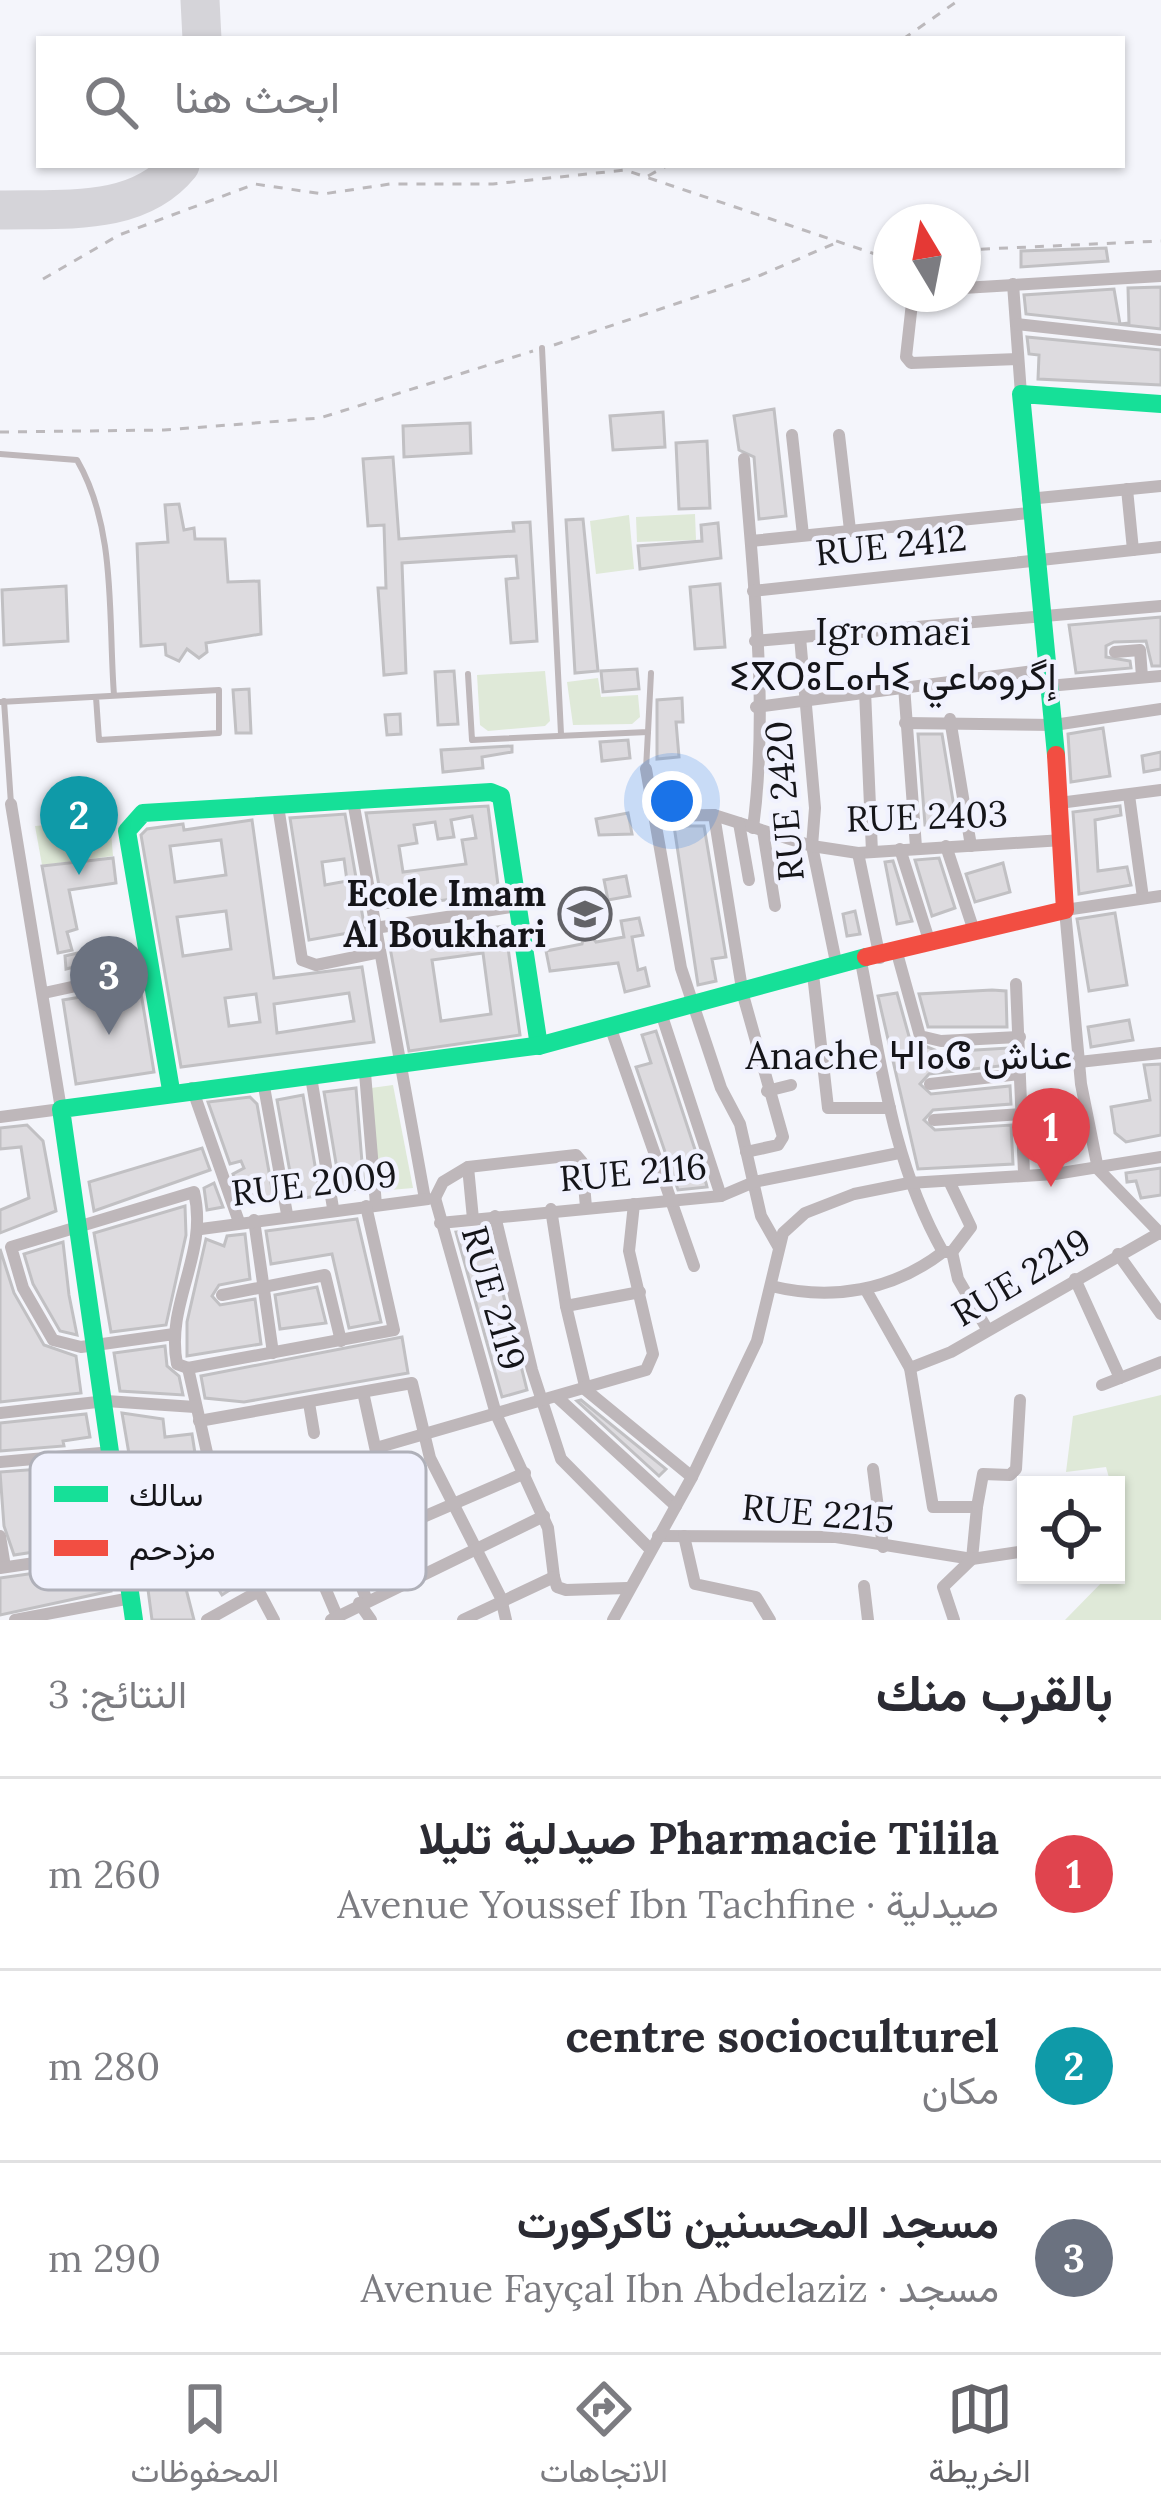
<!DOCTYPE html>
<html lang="ar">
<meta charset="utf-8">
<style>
:root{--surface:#fff;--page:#f7f7f7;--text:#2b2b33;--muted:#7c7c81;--line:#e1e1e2;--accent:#636368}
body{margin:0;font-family:Lora,Vazirmatn,"Noto Sans Tifinagh",serif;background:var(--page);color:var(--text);direction:rtl}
.controls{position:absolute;right:36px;bottom:36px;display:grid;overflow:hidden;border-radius:0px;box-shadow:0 3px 9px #0004}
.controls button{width:108px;height:108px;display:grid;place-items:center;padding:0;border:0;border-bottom:3px solid var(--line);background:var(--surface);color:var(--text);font:60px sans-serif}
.compass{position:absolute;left:873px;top:204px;width:108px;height:108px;border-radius:50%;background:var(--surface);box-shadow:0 3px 9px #0004;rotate:350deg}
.you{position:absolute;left:672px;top:801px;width:42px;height:42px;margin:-30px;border:9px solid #fff;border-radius:50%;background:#1a73e8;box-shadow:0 0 0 18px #1a73e833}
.badge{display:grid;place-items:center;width:78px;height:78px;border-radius:50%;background:var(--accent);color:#fff;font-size:39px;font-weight:700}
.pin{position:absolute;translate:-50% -99px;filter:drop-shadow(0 3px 6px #0008)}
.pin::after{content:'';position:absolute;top:63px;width:42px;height:36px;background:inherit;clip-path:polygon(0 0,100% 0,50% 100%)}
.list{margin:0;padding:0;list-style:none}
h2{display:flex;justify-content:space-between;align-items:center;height:156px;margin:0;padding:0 48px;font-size:51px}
h2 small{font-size:39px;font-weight:400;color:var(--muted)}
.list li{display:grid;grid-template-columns:78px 1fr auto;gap:36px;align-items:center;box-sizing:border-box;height:192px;padding:0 48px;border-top:3px solid var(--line)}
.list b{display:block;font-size:45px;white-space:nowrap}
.list p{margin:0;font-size:39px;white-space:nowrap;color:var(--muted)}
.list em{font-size:39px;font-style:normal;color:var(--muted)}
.icon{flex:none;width:66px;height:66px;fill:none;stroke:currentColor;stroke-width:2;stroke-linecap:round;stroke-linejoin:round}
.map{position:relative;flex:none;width:1161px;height:1620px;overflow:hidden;direction:ltr}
.search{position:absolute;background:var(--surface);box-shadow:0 3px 9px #0004;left:36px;right:36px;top:36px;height:132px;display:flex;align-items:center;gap:30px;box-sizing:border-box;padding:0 42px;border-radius:0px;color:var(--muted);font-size:45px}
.sheet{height:732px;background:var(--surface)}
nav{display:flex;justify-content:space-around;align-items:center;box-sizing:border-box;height:168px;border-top:3px solid var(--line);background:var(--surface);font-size:33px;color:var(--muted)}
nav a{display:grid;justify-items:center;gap:6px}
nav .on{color:var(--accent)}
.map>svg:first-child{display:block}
</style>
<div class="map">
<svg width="1161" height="1620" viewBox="0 0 1161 1620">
<rect width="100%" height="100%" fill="#f4f5fb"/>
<g fill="#dfe9d8">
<polygon points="695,514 696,540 637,542 636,517"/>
<polygon points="629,515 634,569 596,574 590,521"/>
<polygon points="545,671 550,721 545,726 488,731 480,725 477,675"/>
<polygon points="598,678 601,697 638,695 640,717 632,724 573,725 567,682"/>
<polygon points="110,820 113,856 42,865 35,826"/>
<polygon points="393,1085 413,1188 379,1191 371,1088"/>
<polygon points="1161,1395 1161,1620 1065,1620 1109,1575 1116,1575 1116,1485 1111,1485 1106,1467 1066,1472 1073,1416"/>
</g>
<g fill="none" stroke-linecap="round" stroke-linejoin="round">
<g stroke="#d5d4d9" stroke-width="39">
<polyline points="200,0 202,39"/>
<path d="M 0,210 C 61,208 137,218 180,165"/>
</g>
</g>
<g fill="#dddbdf" stroke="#c1c0c3" stroke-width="3" fill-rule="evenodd">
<polygon points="1106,248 1108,261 1021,267 1021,251"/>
<polygon points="1161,287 1161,329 1026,314 1024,295 1114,289 1120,324 1129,323 1128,288"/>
<polygon points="1027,337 1161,350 1161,385 1038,379 1039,355 1029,354"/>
<polygon points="774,409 786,516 759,519 754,457 739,450 734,416"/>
<polygon points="663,412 665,447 613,450 610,416"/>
<polygon points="470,423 471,453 404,457 403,426"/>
<polygon points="707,441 710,508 679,509 676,443"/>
<polygon points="393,457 399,539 514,531 513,523 530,522 537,641 511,643 506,579 518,578 516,556 402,563 406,673 384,675 378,588 386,588 384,525 368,526 363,459"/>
<polygon points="179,504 184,530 194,528 195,539 225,539 228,582 259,581 261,634 206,643 207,652 199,658 187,649 179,661 166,655 165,644 141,646 137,544 168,542 165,505"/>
<polygon points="583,519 598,671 575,673 566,520"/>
<polygon points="718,523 721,558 640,569 638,546 702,541 701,525"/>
<polygon points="720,584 725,647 695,649 690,587"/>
<polygon points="66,586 68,641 4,645 2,590"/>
<polygon points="1161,617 1161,666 1152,666 1146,641 1114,642 1106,646 1106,657 1130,661 1131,668 1076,673 1069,625"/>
<polygon points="637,669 639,689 603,692 601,671"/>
<polygon points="454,671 458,724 438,725 435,672"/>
<polygon points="249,689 251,733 236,733 233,690"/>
<polygon points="682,698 683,722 676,722 679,757 657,759 657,700"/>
<polygon points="400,714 401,734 387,735 385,715"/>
<polygon points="1103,728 1110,776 1071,782 1068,734"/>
<polygon points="918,734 942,734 957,825 925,825"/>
<polygon points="628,740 630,758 602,761 600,742"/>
<polygon points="512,746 512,752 482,757 483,768 443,772 441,750"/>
<polygon points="1161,752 1161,769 1144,772 1142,756"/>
<path d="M 488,806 L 499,893 L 383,908 L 366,813 ZM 472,816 L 476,838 L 462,840 L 466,864 L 403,872 L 399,846 L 417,843 L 414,825 L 435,822 L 438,839 L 454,837 L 451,820 Z"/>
<polygon points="1120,806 1121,815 1095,820 1098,871 1127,867 1131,885 1079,894 1073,812"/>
<polygon points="628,813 632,834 599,835 596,819"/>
<path d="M 345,814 L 365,930 L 309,940 L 290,818 ZM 344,859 L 347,881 L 325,885 L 322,862 Z"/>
<path d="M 252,820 L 274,978 L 362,967 L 374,1042 L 181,1067 L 141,835 L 147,829 L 183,824 L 184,830 ZM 221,840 L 226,875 L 175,882 L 170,846 ZM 226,911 L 231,949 L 183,956 L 177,917 ZM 349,993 L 354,1021 L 277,1033 L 274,1004 ZM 256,994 L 260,1022 L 229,1026 L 225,998 Z"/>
<polygon points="674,826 704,826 726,957 712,959 716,981 698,985"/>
<polygon points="113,858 116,883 69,890 77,929 67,932 72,950 58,953 42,866"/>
<polygon points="939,858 955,908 932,916 915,860"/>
<polygon points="893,861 912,921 897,924 885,862"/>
<polygon points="1003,863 1010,892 975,902 966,874"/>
<polygon points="626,876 630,896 608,900 604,880"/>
<polygon points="855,911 860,934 847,936 843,914"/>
<polygon points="1115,913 1127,985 1089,991 1077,919"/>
<polygon points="639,918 643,935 632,937 638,970 645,968 649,986 625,992 618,963 550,971 546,951 582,944 586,928 596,942 624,937 621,921"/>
<path d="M 505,926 L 520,1035 L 409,1051 L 389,942 ZM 483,953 L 491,1014 L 441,1021 L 432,960 Z"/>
<polygon points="99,948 101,960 66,969 65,956"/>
<polygon points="140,987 154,1072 76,1084 63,1000"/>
<polygon points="992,990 1006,991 1007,1027 928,1027 919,994"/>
<polygon points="897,993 910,1040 935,1050 937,1063 961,1060 960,1051 1008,1048 1009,1065 929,1074 920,1084 931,1094 1010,1086 1011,1104 933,1110 924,1120 935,1130 1011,1125 1013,1164 918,1169 878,996"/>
<polygon points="1129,1020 1133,1040 1091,1047 1088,1027"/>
<polygon points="656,1031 706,1183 707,1187 678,1190 636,1067 651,1063 642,1035"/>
<polygon points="1161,1064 1161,1135 1126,1142 1115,1133 1111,1107 1150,1100 1144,1065"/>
<polygon points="356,1088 364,1187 341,1193 324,1092"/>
<polygon points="303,1095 320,1195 295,1200 277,1100"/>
<polygon points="250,1097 257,1104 274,1200 244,1204 233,1174 244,1168 241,1161 230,1164 208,1102"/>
<polygon points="27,1125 43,1141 56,1211 0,1233 0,1210 29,1198 21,1147 0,1149 0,1128"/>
<polygon points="202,1148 210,1170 94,1211 89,1182"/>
<polygon points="1161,1168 1161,1195 1141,1198 1136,1181 1127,1182 1126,1173"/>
<polygon points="214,1183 223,1207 207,1210 204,1188"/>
<polygon points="185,1206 186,1235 166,1325 111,1332 94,1233"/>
<polygon points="357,1219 381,1322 349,1328 332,1254 271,1264 266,1231"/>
<polygon points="487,1229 527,1390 502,1397 456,1232"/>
<polygon points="245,1234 250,1279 219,1285 212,1296 220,1305 255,1299 261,1344 187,1356 187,1322 206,1239 224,1246 227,1236"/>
<polygon points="63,1242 69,1295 77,1335 60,1331 33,1284 24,1254"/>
<polygon points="0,1249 14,1293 44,1345 76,1356 81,1393 0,1402"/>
<polygon points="317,1287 326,1323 280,1329 275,1295"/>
<polygon points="402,1337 408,1373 244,1402 205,1398 201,1376"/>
<polygon points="165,1346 167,1366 179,1376 183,1395 120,1391 114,1353"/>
<polygon points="581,1400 666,1469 659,1476 577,1401"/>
<polygon points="122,1413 163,1419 165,1437 192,1434 197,1466 168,1472 172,1500 202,1495 204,1509 141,1524"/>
<polygon points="86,1414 90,1437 63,1441 64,1446 0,1451 0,1423"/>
<polygon points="67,1467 71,1493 49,1496 45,1510 55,1515 101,1510 106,1541 14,1555 4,1526 0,1472"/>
<polygon points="213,1539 239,1584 222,1595 203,1564 182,1573 194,1620 152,1620 144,1559"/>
<polygon points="106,1563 111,1591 0,1615 0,1578"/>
</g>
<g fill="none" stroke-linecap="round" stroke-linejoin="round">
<g stroke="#bcb9bc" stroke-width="3" stroke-dasharray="9 9" stroke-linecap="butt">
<polyline points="903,39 959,0"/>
<polyline points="648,176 668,165"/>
<polyline points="963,250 1161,241"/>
<polyline points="43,279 119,235 255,184 323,194 390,184 493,184 625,170 875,254 891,253"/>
<polyline points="554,345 761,275 838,242"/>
<polyline points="0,432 164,430 320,418 533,351"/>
</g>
<g stroke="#beb7ba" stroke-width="6">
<polyline points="542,348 561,734"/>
<path d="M 0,454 L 77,460 C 117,529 108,618 114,695"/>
<polyline points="468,674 472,740 648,732 651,673"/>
<polyline points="4,701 11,804"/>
<polyline points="0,702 219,690 219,733 99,740 96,697"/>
<polyline points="646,769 648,732"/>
</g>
<g stroke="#beb7ba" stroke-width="12">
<polyline points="1013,284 1021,394"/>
<polyline points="963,288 1161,276"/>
<polyline points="913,294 906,357 911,363 1018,359"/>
<polyline points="1016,324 1161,340"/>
<polyline points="792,435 803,535"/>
<polyline points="839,435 850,530"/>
<path d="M 744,459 C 753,579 769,708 753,828"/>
<polyline points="1127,489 1133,550"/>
<polyline points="1028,499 1161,486"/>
<polyline points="751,541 1029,513"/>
<polyline points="753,591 1161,547"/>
<polyline points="800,637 815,808 812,846 837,967"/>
<polyline points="755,641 1161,606"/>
<polyline points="1115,652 1140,650 1142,677"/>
<polyline points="904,686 916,847"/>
<polyline points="1048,686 1161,676"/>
<polyline points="865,691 872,852"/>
<polyline points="756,707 1049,669"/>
<polyline points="950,719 971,846"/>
<polyline points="905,723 1054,725 1161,709"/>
<polyline points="646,769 681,968 721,1088 740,1124 761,1216 778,1246"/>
<polyline points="1129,795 1143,898"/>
<polyline points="353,801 425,1199"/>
<polyline points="1059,803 1161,790"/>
<polyline points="278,806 302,960 316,965 380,952"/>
<polyline points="714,815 743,995 783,1137 778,1145 746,1152"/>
<polyline points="654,816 714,815 812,846 858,853 1063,840"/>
<polyline points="739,823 749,880"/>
<polyline points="763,831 775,906"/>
<polyline points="946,846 974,931"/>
<polyline points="900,849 930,943"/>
<polyline points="858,853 880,958"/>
<polyline points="1161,896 1065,910 1081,1084 1098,1169 1161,1234"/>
<polyline points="375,928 518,906"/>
<polyline points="897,953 920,1036 941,1041 1020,1037"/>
<path d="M 861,962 C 881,1062 892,1162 943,1252 L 952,1252"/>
<polyline points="813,974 828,1108 890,1108"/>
<polyline points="1016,984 1024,1173"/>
<polyline points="44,993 150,970"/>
<polyline points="662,1016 721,1196"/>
<polyline points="611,1029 694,1266"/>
<polyline points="1079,1062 1161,1053"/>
<polyline points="365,1073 376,1205"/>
<polyline points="311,1077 333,1208"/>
<polyline points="263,1081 287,1214"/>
<polyline points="930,1084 1019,1074"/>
<polyline points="192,1088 239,1222"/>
<polyline points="767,1091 791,1085"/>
<polyline points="0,1117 61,1109 11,804"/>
<polyline points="934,1120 1023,1114"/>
<polyline points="468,1167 473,1219"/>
<polyline points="949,1181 971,1227 952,1252"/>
<polyline points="435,1198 496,1414 548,1528 554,1577"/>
<polyline points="435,1198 443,1182 468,1167 576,1155 582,1162 586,1207"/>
<polyline points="551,1209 566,1306 586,1390 692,1477"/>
<polyline points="495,1216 532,1370 561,1459 650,1549"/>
<polyline points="254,1220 273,1353"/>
<polyline points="440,1223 721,1196 754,1182 899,1153"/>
<polyline points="201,1229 428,1199"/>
<polyline points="952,1252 958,1279 987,1329"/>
<polyline points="1118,1254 1161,1314"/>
<polyline points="1075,1279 1120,1378"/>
<path d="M 771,1286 C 832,1301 892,1291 943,1252"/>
<polyline points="866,1290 910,1368 933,1507 977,1507 972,1559"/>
<polyline points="222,1295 325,1275 341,1341"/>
<polyline points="566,1306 640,1292"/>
<path d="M 174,1334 L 81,1347 L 53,1340 L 23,1288 L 11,1247 L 194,1192 C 209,1254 165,1303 177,1364 L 188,1368"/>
<polyline points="188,1368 394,1330 366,1206"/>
<polyline points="188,1368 223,1524 274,1620"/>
<polyline points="910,1368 951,1352 1161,1232"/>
<polyline points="1102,1385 1161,1362"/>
<polyline points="363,1392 382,1479"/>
<polyline points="557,1397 676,1506"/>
<polyline points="309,1403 314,1433"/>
<polyline points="0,1413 106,1401 195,1407"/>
<polyline points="199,1421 412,1383 430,1458 501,1598 506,1620"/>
<polyline points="376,1448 646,1370 653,1354 629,1251 634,1204"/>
<polyline points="0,1462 112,1452"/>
<polyline points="873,1469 883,1547"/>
<polyline points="215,1497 326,1472 341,1535 366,1598"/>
<polyline points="54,1505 119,1498"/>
<polyline points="977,1507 983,1474 1010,1475 1016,1469 1020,1400"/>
<polyline points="298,1524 337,1616"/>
<polyline points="341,1535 372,1525"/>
<polyline points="0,1536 5,1567"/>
<polyline points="658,1536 836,1537 972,1559"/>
<polyline points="684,1536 695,1584 756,1597 770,1620"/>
<polyline points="234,1548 335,1515"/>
<polyline points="0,1568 170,1543 223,1524"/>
<polyline points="353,1569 405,1551 400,1527 525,1473"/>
<polyline points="554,1577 557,1587 566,1590 627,1588"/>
<polyline points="864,1586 868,1620"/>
<polyline points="359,1603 371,1620"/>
<polyline points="15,1620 131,1598"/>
<polyline points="207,1620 259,1591"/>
<polyline points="331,1620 544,1516"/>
<polyline points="463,1620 554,1577"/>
<polyline points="613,1620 692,1477 757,1341 783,1233 805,1213 854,1194 909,1183 1055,1174 1161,1157"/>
<polyline points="954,1620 943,1587 972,1559 1026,1551"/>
</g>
<g stroke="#16e098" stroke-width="18">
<polyline points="1056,755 1021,394 1161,404"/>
<polyline points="171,1090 127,831 143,813 491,792 501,796 539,1046"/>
<polyline points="134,1620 61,1109 542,1045 866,957"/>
</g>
<polyline stroke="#f24e42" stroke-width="18" points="866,957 1065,910 1056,755"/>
</g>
<defs>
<g id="school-ring" transform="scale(2.7)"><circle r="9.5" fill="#f1f2fe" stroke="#636368" stroke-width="1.5"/><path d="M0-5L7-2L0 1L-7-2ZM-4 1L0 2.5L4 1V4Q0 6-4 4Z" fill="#636368"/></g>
</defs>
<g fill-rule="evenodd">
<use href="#school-ring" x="585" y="914"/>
</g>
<g text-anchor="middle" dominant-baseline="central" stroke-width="9" stroke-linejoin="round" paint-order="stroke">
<g font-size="36" fill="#151519" stroke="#f1f2fe">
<text transform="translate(891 545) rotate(-6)">RUE 2412</text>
<text transform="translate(784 801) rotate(-95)">RUE 2420</text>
<text transform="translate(927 816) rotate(-2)">RUE 2403</text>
<text transform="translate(633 1172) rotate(-5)">RUE 2116</text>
<text transform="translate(314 1183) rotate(-7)">RUE 2009</text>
<text transform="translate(1021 1277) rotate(-31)">RUE 2219</text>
<text transform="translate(494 1298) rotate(74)">RUE 2119</text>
<text transform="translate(818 1513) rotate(5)">RUE 2215</text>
</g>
<g font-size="36" font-weight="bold" fill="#151519" stroke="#f1f2fe" text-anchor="end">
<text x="546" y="893">Ecole Imam<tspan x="546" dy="41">Al Boukhari</tspan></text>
</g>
<g font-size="39" fill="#151519" stroke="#f1f2fe">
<text x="893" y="631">Igromaɛi<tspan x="893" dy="45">ⵉⴳⵔⵓⵎⴰⵄⵉ إگروماعي</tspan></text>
<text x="909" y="1055">Anache ⵖⵏⴰⵛ عناش</text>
</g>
</g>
<rect x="30" y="1452" width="396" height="138" rx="18" fill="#f1f2fe" stroke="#afb0b9" stroke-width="3"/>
<rect x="54" y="1486" width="54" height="16" fill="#16e098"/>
<rect x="54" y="1540" width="54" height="16" fill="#f24e42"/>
<g font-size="33" fill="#151519">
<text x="129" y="1506">سالك</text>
<text x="129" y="1560">مزدحم</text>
</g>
</svg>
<div class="controls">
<button><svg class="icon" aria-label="locate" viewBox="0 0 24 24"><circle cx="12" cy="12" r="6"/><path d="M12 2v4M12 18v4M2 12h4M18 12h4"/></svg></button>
</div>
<svg class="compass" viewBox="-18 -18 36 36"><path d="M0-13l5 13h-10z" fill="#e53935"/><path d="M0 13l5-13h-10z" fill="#7c7c81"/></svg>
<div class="you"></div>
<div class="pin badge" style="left:1051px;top:1187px;background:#e0444e">1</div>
<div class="pin badge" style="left:79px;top:875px;background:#0f9aa8">2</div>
<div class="pin badge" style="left:109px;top:1035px;background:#6b7280">3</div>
<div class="search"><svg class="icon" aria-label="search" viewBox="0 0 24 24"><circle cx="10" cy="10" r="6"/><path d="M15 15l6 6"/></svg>ابحث هنا</div>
</div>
<section class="sheet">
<h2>بالقرب منك<small>النتائج: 3</small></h2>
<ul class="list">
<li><span class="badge" style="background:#e0444e">1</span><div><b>Pharmacie Tilila صيدلية تليلا</b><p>صيدلية · Avenue Youssef Ibn Tachfine</p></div><em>260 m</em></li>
<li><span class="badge" style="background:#0f9aa8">2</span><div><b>centre socioculturel</b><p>مكان</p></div><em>280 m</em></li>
<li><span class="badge" style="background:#6b7280">3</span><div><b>مسجد المحسنين تاكركورت</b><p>مسجد · Avenue Fayçal Ibn Abdelaziz</p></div><em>290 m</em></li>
</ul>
</section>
<nav>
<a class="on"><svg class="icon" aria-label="map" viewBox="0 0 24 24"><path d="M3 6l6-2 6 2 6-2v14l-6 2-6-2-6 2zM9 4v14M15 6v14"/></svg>الخريطة</a>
<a><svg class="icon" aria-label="directions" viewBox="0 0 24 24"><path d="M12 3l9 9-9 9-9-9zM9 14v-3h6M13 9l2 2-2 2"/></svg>الاتجاهات</a>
<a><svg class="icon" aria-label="saved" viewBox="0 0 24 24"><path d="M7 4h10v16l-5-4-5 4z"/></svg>المحفوظات</a>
</nav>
